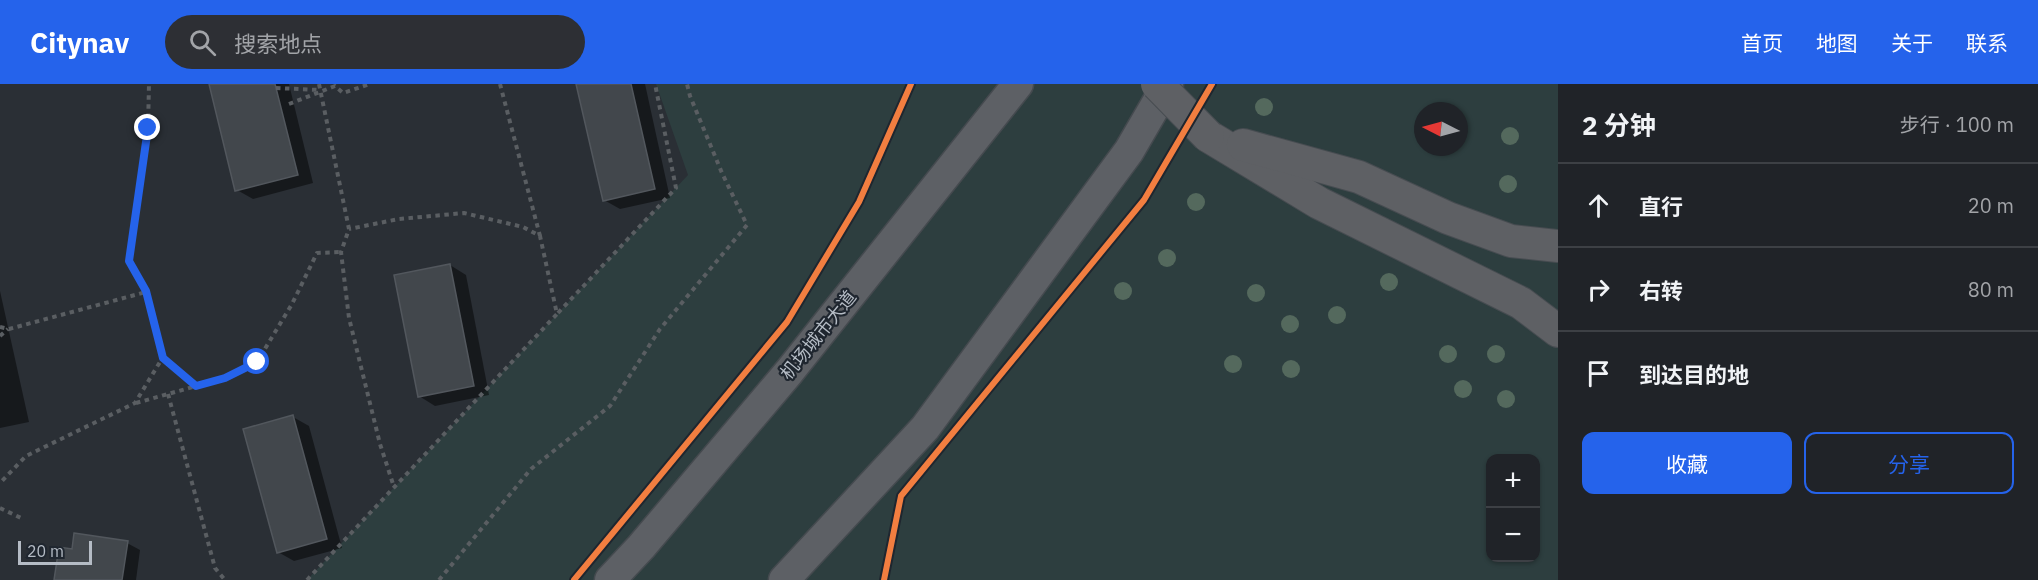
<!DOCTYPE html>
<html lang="zh">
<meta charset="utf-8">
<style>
:root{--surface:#202328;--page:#2d2f34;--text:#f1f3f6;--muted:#a2a4a8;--line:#3d4045;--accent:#2563eb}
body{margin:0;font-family:"IBM Plex Sans","Noto Sans SC",sans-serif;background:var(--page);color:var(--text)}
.controls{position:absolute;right:18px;bottom:18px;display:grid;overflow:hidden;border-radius:12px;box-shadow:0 2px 4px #0004}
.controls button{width:54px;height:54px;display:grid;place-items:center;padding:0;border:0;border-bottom:2px solid var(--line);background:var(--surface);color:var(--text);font:30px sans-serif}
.compass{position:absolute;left:1414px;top:18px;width:54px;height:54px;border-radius:50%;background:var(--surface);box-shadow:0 2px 4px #0004;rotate:276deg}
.scale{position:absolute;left:18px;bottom:15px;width:74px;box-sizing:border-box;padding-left:6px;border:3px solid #b5bcc5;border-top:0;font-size:16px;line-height:21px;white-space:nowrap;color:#b5bcc5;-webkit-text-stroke:4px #1f262f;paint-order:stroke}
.stop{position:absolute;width:18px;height:18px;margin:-14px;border:4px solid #2563eb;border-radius:50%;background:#fff}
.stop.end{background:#2563eb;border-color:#fff;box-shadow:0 2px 6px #0008}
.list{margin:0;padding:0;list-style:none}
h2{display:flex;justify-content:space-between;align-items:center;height:78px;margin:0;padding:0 24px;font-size:26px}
h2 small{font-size:20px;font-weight:400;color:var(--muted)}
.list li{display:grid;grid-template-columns:39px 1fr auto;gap:18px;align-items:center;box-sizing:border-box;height:84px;padding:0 24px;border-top:2px solid var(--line)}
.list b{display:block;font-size:22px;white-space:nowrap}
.list em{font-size:20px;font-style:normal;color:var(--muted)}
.actions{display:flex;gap:12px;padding:18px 24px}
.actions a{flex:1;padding:14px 0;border:2px solid var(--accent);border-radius:12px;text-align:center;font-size:21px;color:var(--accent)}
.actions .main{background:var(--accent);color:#fff}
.icon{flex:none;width:33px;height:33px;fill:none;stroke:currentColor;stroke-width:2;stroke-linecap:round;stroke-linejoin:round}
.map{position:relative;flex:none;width:1558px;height:496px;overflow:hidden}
header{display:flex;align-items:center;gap:36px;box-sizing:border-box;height:84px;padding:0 30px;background:var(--accent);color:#fff}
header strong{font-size:28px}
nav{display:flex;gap:33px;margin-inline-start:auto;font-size:21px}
.search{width:420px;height:54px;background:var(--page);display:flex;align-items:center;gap:15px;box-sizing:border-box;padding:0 21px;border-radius:33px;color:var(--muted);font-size:22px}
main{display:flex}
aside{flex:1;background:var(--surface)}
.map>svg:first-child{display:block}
</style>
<header>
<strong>Citynav</strong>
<div class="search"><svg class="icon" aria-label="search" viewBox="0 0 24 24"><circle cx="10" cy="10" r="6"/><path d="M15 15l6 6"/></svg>搜索地点</div>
<nav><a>首页</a><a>地图</a><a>关于</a><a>联系</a></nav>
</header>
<main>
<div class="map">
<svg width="1558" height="496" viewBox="0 0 1558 496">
<rect width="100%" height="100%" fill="#2a2f35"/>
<path fill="#2d3e3f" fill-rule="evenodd" d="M 656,0 L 1558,0 L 1558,496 L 307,496 L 688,91 ZM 1423,27 L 1459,27 L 1459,63 L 1423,63 ZM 1490,374 L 1536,374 L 1536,474 L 1490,474 Z"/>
<g fill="#0007">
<polygon points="211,0 289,0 313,99 253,115 237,106"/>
<polygon points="578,0 645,0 670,114 620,125 604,116"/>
<polygon points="450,181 466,191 489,311 435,322 419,312"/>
<polygon points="0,207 29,338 0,344"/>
<polygon points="293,333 309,342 342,464 294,477 278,468"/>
<polygon points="127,459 140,466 136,496 56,496 73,466"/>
</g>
<g fill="#42474c" stroke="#52575d" stroke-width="1.5">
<polygon points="209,0 275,0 298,91 235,107"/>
<polygon points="576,0 631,0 655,105 603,117"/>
<polygon points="450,180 474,302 418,313 394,191"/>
<polygon points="293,331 327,455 277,469 243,345"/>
<polygon points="74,449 128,457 122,496 54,496 59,463 72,465"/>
</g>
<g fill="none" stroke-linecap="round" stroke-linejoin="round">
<g stroke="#454a4f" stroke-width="33">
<g id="primary">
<polyline points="610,496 641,463 789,288 1018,0"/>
<polyline points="784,496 925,344 1129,67 1168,0"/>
</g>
</g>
<g stroke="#474c51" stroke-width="34">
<g id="trunk">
<polyline points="1208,52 1319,119 1521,219 1558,247"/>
<polyline points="1243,61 1359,93 1448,134 1511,157 1558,162"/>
</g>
</g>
<g stroke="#5a5e62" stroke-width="4" stroke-dasharray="4.5 4.5" stroke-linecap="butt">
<polyline points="319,0 349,145 341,168 349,234 380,360 394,403"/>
<polyline points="500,0 540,152"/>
<polyline points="276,4 320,6"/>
<polyline points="289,20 335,2 343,9 370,0"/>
<polyline points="146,208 129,177 148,44 149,0"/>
<polyline points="558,229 676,104 655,0"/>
<polyline points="0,243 9,245 146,208 163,273 135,319 26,372 0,399"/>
<polyline points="0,252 8,245"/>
<polyline points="163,274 196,302"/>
<polyline points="168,310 215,484 225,496"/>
<polyline points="136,319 225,294 257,278 292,220 317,169 341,168"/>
<polyline points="0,424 21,434"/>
<polyline points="307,496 557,230 540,152 523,143 464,129 399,135 349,145"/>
<polyline points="439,496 531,385 610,322 660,245 747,141 722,89 690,12 687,0"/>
</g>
<use href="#primary" stroke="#5d6065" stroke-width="30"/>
<use href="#trunk" stroke="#5e6064" stroke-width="32"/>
<g stroke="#474c51" stroke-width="34" stroke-linecap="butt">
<polyline id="trunk-bridge" points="1157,0 1208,52"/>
</g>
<use href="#trunk-bridge" stroke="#5e6064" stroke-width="32"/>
<g stroke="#1f262f" stroke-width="10">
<g id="cycleway">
<polyline points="574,496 787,238 859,118 911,0"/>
<polyline points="884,496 901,412 1144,116 1212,0"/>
</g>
</g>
<use href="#cycleway" stroke="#f27e40" stroke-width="6"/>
</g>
<g fill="#54695d">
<circle cx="1264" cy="23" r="9"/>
<circle cx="1510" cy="52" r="9"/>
<circle cx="1508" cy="100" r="9"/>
<circle cx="1196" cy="118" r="9"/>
<circle cx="1167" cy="174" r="9"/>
<circle cx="1389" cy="198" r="9"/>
<circle cx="1123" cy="207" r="9"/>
<circle cx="1256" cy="209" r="9"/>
<circle cx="1337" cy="231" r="9"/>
<circle cx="1290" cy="240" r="9"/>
<circle cx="1448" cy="270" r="9"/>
<circle cx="1496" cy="270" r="9"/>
<circle cx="1233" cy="280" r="9"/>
<circle cx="1291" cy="285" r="9"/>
<circle cx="1463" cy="305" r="9"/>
<circle cx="1506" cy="315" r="9"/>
</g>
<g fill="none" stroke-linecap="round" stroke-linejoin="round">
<polyline stroke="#2563eb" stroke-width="8" points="148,44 129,177 146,207 163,274 196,302 225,294 257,278"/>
</g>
<g text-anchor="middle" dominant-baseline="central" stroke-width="4.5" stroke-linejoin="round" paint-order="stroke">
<g font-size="18" fill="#b5bcc5" stroke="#1f262f">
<text transform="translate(818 251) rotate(-51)">机场城市大道</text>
</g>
</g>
</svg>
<div class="controls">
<button>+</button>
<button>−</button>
</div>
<svg class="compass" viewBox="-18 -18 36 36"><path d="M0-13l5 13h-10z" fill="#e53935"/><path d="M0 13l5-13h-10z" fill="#a2a4a8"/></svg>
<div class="scale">20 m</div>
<div class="stop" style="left:257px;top:278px"></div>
<div class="stop end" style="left:148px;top:44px"></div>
</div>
<aside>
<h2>2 分钟<small>步行 · 100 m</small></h2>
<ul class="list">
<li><svg class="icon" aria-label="ahead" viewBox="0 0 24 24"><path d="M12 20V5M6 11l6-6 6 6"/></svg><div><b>直行</b></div><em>20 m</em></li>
<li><svg class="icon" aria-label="right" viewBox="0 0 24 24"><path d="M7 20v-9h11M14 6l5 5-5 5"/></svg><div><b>右转</b></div><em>80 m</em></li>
<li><svg class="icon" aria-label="arrive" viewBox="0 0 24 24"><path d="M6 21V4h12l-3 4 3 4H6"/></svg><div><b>到达目的地</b></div></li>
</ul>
<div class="actions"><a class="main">收藏</a><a>分享</a></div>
</aside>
</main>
